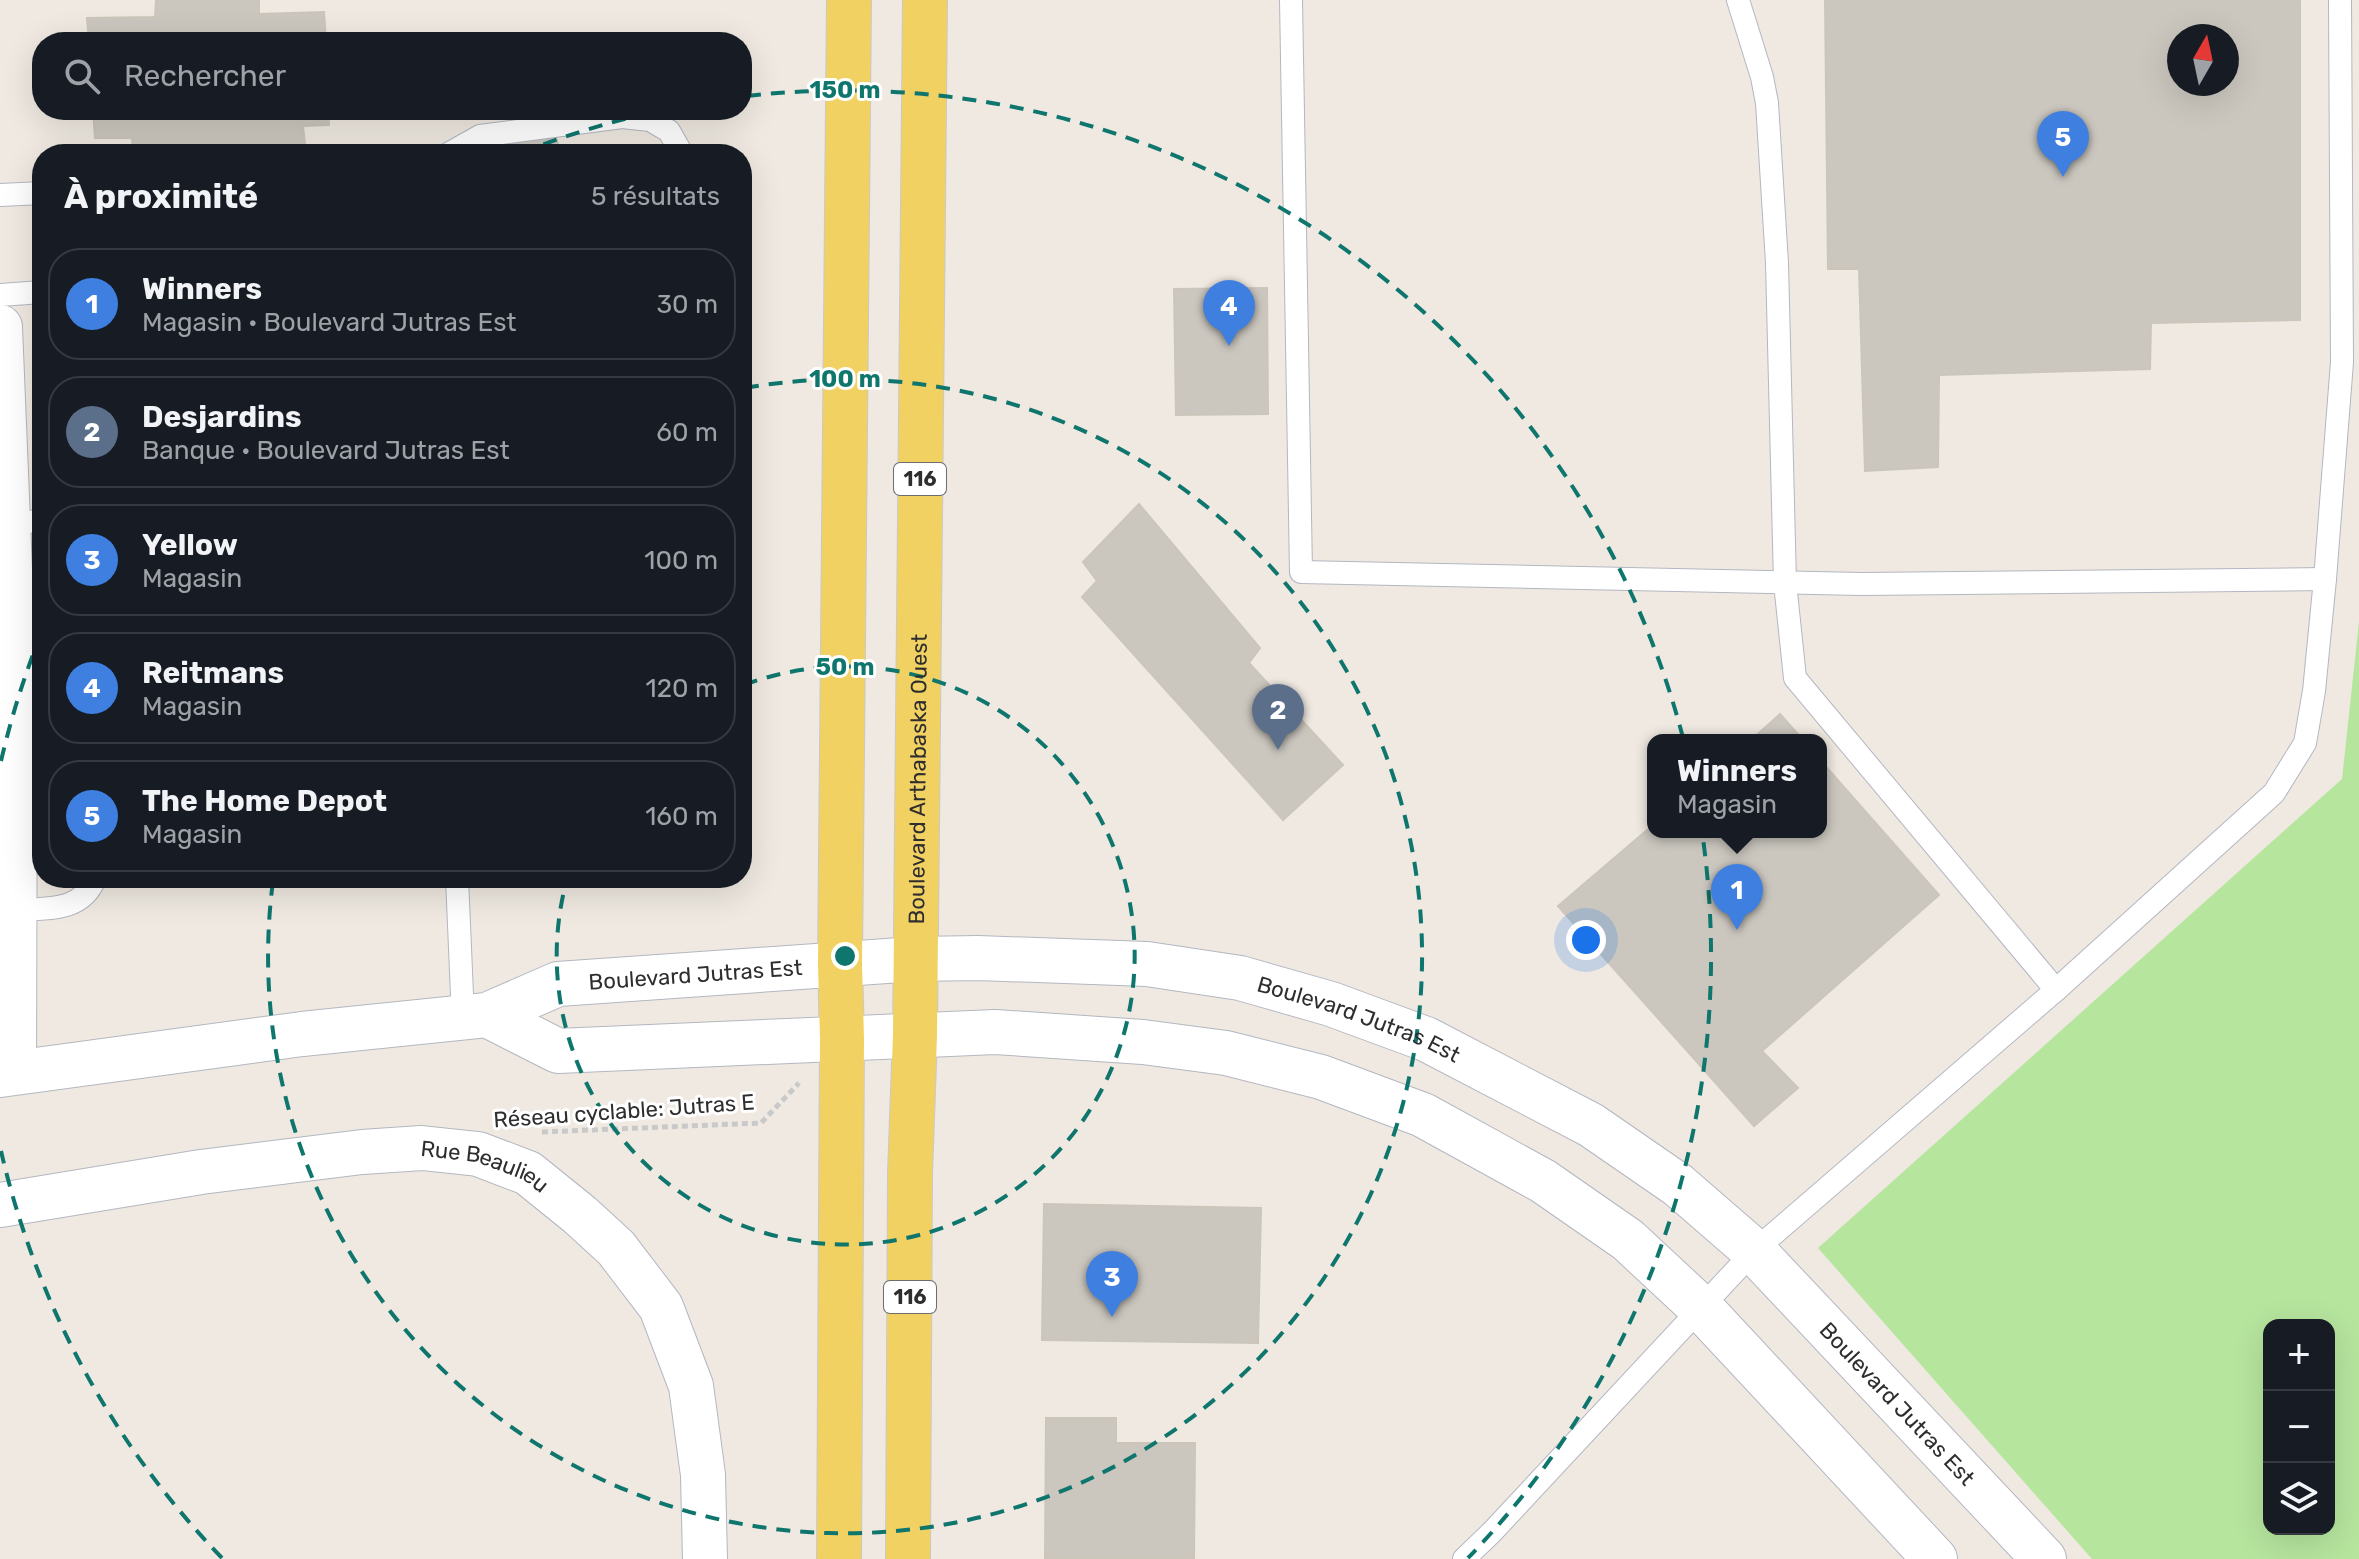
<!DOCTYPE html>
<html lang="fr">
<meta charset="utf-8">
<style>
:root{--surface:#171b24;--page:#20242c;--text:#f1f3f6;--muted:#9ea1a6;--line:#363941;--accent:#b45309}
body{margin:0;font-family:Rubik,sans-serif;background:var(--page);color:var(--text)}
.controls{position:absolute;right:24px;bottom:24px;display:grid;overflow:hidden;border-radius:16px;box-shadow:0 8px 32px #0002}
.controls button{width:72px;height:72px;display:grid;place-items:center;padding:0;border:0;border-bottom:2px solid var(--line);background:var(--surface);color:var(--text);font:40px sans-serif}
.compass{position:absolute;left:2167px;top:24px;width:72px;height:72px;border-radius:50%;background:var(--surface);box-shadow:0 8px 32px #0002;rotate:9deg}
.you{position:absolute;left:1586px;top:940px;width:28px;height:28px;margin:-20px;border:6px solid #fff;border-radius:50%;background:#1a73e8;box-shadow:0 0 0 12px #1a73e833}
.badge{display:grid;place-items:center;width:52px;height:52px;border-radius:50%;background:var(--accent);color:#fff;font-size:26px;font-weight:700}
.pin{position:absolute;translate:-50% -66px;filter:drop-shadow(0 2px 4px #0008)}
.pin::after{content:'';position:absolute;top:42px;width:28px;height:24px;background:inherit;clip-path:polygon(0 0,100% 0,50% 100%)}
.popup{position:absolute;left:1647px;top:734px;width:180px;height:104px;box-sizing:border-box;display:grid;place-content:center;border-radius:16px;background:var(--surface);filter:drop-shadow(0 2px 6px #0005);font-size:26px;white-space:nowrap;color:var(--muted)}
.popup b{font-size:30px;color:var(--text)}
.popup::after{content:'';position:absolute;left:50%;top:100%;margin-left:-16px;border:16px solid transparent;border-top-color:var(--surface)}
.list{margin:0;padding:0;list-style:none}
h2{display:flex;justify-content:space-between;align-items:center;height:104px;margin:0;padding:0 32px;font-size:34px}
h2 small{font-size:26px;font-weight:400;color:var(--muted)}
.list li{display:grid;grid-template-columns:52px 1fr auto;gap:24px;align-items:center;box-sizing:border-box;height:112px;margin:0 16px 16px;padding:0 16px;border:2px solid var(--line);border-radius:32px}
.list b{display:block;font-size:30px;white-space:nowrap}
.list p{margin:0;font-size:26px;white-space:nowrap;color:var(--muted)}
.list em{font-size:26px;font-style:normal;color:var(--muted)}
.icon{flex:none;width:44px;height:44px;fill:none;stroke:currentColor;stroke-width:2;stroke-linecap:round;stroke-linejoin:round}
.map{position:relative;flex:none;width:2359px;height:1559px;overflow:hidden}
.search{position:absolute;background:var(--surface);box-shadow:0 8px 32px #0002;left:32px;top:32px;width:720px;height:88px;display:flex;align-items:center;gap:20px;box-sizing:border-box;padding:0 28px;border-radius:32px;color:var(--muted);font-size:30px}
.panel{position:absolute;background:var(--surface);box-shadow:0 8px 32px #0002;left:32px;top:144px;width:720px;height:744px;border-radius:32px}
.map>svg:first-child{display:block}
</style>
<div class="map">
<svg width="2359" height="1559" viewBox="0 0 2359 1559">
<rect width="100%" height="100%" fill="#efe9e1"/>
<path fill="#b6e59e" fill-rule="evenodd" d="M 2359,622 L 2359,1559 L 2092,1559 L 1818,1248 L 2342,779 ZM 2269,1325 L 2329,1325 L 2329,1529 L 2269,1529 Z"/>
<g fill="#cbc7bf" stroke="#cbc5ba" stroke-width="2" fill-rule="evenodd">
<polygon points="156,0 259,0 259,14 324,12 326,42 89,42 87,18 155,17"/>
<path d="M 1825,0 L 2300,0 L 2300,320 L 2151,323 L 2150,369 L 1939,375 L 1938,467 L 1865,471 L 1859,269 L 1828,269 ZM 2179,36 L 2227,36 L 2227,84 L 2179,84 Z"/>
<polygon points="93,110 328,110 329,125 303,126 306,154 133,154 132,138 95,138"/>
<polygon points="556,137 560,151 606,150 606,154 495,154 516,152 512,139"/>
<polygon points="1267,288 1268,414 1176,415 1174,289"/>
<polygon points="1139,504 1260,648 1249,663 1343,765 1283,820 1082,597 1097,581 1083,562"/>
<polygon points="1780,714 1803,740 1751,740"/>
<polygon points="1821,761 1939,895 1762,1051 1798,1088 1754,1126 1558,906 1653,825 1653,832 1821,832"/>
<polygon points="1044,1204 1261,1208 1258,1343 1042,1340"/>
<polygon points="1046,1418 1116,1418 1116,1443 1195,1443 1194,1559 1045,1559"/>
</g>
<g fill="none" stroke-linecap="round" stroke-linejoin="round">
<g stroke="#b4b7c1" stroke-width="24">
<g id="service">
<polyline points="1291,0 1301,572 1862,584 2325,579"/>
<polyline points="1738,0 1762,77 1767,103 1777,263 1785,583 1795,678 2056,990"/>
<polyline points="448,154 480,136 622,117 650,120 669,131 682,154"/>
<polyline points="0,195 42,193"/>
<polyline points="0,295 42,292"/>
<polyline points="8,523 42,521"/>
<polyline points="457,878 463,1018"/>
<path d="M 14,910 C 45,908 82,913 95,878"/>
<polyline points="1464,1559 1492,1532 1754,1251 2056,990 2274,793 2305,743 2314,691 2325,579 2342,362 2340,0"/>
</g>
</g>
<g stroke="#b4b7c1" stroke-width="46">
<g id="minor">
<polyline points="0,327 15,691 14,1072"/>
<path id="s1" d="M 0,1205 L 201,1172 L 362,1152 L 422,1148 L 478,1154 L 528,1173 L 580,1215 L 616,1248 L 661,1307 L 691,1386 L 703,1475 L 705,1559"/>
</g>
</g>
<g stroke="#b4b7c1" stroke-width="46">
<g id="secondary">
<polyline points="487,1015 558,1051 995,1032 1143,1042 1226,1053 1321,1077 1423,1115 1543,1181 1628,1240 1701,1308 1935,1559"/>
<path id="s2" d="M 0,1075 L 302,1034 L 487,1015 L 558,984 L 915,959 L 978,958 L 1147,964 L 1240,978 L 1331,1004 L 1426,1039 L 1591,1125 L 1678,1185 L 1754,1251 L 2044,1559"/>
</g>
</g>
<g stroke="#c9c9c9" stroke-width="46">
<g id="primary">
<polyline points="839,1559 842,1039 840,964 849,0"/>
<path id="s3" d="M 908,1559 L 910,1174 L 915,1035 L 925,0"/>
</g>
</g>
<polyline stroke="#c9c9c9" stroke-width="5" stroke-dasharray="6 4" stroke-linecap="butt" points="542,1132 761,1123 799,1083"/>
<use href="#service" stroke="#fff" stroke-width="22"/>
<use href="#minor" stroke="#fff" stroke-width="44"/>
<use href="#secondary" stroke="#fff" stroke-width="44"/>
<use href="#primary" stroke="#f2d163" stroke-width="44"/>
</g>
<g fill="none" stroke="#0f766e" stroke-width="4" stroke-dasharray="14 10">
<path d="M744 685A289 289 0 1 1 567 879"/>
<path d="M745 388A577 577 0 1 1 273 881"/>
<path d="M222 1558A866 866 0 0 1 1 1151M1 761A866 866 0 0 1 39 639M521 153A866 866 0 0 1 658 111M747 96A866 866 0 0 1 1468 1558"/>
</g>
<g text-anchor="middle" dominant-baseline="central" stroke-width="6" stroke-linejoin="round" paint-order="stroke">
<g fill="#fff" stroke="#6d6d6d" stroke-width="2">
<rect x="894" y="463" width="52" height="32" rx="6"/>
<rect x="884" y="1281" width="52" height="32" rx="6"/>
</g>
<g font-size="20" font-weight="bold" fill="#2e2e2e">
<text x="920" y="479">116</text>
<text x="910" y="1297">116</text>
</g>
<g font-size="22" fill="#2e2e2e" stroke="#fff">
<text stroke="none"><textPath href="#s3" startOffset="780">Boulevard Arthabaska Ouest</textPath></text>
<text stroke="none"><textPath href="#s2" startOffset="706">Boulevard Jutras Est</textPath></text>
<text stroke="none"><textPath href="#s2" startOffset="1378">Boulevard Jutras Est</textPath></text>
<text transform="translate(624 1111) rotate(-4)">Réseau cyclable: Jutras E</text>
<text stroke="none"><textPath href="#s1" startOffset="492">Rue Beaulieu</textPath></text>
<text stroke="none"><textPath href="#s2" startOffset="2050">Boulevard Jutras Est</textPath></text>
</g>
</g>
<circle cx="845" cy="956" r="12" fill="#0f766e" stroke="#fff" stroke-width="4"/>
<g font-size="24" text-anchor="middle" font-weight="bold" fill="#0f766e" stroke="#fff" stroke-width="6" stroke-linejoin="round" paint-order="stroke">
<text x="845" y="98">150 m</text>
<text x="845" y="387">100 m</text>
<text x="845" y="675">50 m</text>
</g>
</svg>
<div class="controls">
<button>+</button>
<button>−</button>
<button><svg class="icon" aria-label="layers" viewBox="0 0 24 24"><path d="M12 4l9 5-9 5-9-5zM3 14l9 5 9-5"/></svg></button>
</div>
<svg class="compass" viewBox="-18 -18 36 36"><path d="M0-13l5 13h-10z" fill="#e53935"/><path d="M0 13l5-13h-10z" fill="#9ea1a6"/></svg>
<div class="you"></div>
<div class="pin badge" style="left:1737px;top:930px;background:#3f7fe0">1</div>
<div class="popup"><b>Winners</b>Magasin</div>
<div class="pin badge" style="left:1278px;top:750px;background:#5c6f8a">2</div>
<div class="pin badge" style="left:1112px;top:1317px;background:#3f7fe0">3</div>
<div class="pin badge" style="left:1229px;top:346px;background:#3f7fe0">4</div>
<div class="pin badge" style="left:2063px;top:177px;background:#3f7fe0">5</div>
<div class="search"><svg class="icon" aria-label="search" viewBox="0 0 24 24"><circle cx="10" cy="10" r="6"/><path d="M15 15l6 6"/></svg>Rechercher</div>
<section class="panel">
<h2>À proximité<small>5 résultats</small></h2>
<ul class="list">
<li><span class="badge" style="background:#3f7fe0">1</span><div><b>Winners</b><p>Magasin · Boulevard Jutras Est</p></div><em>30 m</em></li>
<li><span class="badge" style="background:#5c6f8a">2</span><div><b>Desjardins</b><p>Banque · Boulevard Jutras Est</p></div><em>60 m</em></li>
<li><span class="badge" style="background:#3f7fe0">3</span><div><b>Yellow</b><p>Magasin</p></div><em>100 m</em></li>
<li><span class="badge" style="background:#3f7fe0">4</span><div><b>Reitmans</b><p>Magasin</p></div><em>120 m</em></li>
<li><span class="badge" style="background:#3f7fe0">5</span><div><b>The Home Depot</b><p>Magasin</p></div><em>160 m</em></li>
</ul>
</section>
</div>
